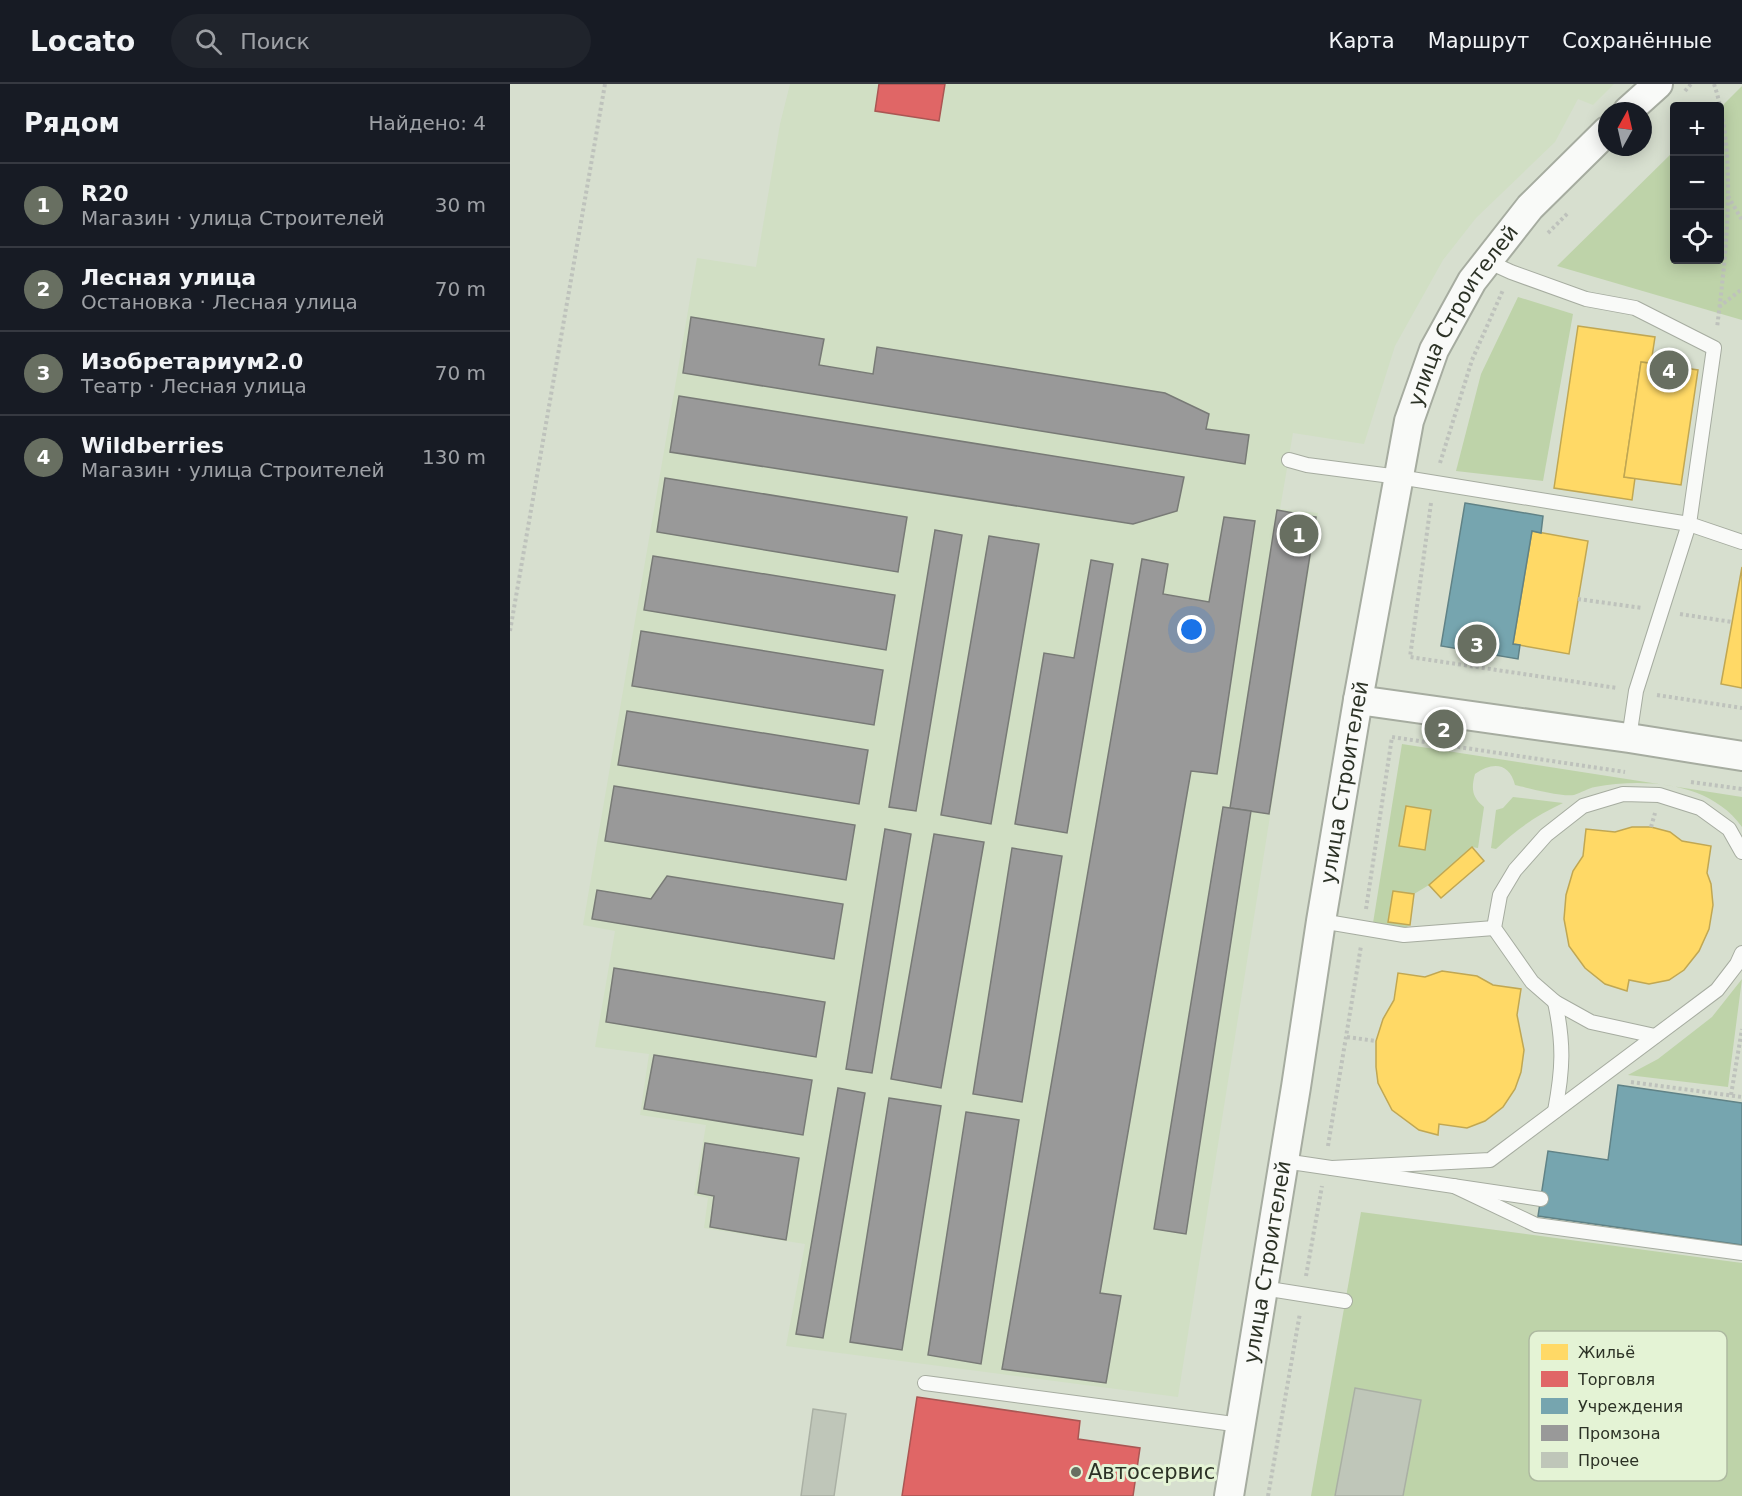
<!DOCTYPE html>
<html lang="ru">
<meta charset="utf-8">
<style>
:root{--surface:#171b24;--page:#20242c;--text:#f1f3f6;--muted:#9ea1a6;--line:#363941;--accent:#686f61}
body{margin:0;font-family:"DejaVu Sans",sans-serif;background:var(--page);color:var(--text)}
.controls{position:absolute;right:18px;top:18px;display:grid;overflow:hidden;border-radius:6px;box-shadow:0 3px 15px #0003}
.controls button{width:54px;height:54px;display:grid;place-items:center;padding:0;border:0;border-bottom:2px solid var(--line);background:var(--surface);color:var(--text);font:30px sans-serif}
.compass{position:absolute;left:1088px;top:18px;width:54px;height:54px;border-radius:50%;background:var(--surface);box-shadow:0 3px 15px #0003;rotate:8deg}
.you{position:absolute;left:682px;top:546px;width:21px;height:21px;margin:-15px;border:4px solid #fff;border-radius:50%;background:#1a73e8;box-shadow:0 0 0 9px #1a73e833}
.badge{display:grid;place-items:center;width:39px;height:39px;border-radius:50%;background:var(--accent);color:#fff;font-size:20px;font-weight:700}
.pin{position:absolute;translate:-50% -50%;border:3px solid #fff;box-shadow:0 2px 6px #0006}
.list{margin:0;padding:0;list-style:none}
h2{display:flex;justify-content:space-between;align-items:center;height:78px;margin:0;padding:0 24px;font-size:26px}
h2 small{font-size:20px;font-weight:400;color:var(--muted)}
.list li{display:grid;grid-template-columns:39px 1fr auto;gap:18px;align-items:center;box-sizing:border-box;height:84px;padding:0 24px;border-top:2px solid var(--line)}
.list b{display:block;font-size:22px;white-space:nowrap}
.list p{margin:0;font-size:20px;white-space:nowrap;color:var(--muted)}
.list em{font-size:20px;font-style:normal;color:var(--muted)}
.icon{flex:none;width:33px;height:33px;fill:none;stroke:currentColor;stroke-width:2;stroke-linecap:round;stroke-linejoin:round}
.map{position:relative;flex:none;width:1232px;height:1412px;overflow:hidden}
header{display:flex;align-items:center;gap:36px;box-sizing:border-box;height:84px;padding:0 30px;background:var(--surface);border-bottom:2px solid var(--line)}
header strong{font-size:28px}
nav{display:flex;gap:33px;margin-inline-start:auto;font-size:21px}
.search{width:420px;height:54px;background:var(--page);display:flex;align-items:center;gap:15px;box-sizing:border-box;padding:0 21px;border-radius:33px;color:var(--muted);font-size:22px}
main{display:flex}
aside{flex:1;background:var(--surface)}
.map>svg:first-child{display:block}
</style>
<header>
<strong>Locato</strong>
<div class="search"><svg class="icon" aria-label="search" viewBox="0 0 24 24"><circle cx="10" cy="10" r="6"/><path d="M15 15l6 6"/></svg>Поиск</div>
<nav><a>Карта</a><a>Маршрут</a><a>Сохранённые</a></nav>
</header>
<main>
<aside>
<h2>Рядом<small>Найдено: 4</small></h2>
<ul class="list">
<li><span class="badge">1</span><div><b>R20</b><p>Магазин · улица Строителей</p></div><em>30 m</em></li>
<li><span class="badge">2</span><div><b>Лесная улица</b><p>Остановка · Лесная улица</p></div><em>70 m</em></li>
<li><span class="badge">3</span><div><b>Изобретариум2.0</b><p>Театр · Лесная улица</p></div><em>70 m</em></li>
<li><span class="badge">4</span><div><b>Wildberries</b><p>Магазин · улица Строителей</p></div><em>130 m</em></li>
</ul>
</aside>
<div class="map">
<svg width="1232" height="1412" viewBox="0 0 1232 1412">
<rect width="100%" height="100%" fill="#d7dfcf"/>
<polygon fill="#d1dfc4" points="280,0 1104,0 1083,21 1068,15 1045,58 966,134 933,176 885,262 854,360 783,349 770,425 808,429 668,1313 276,1262 295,1160 194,1144 198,1114 184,1111 196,1041 130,1031 139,970 85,963 105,847 73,841 187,174 246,183 270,40"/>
<g fill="#bed3a9">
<polygon points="1232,2 1232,236 1047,182 1164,67 1164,176 1210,176 1210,24"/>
<polygon points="1008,213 1063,230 1033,397 946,387 971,290"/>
<path d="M 892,660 L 1232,713 L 1232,743 C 1200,698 1135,694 1085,703 C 1078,704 1071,709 1064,711 C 1052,713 1018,704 1005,701 C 999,678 982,678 965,690 C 961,705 962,713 974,723 L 968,764 L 962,763 L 919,801 L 904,810 L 883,807 L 878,837 L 900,841 L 895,844 L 863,839 Z"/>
<path d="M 1003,713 L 1053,719 C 1027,731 1007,745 986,765 L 981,764 L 986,726 L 993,724 Z"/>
<polygon points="1232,895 1218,1003 1118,991 1148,975 1202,933"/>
<polygon points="851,1128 1232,1179 1232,1412 801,1412"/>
</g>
<g fill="#ffd966" stroke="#c0a753" stroke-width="1.5">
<polygon points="1068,242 1145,253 1141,279 1131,278 1114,393 1125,394 1122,416 1044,404"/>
<polygon points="1131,278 1188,286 1171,401 1114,393"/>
<polygon points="1022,447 1078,457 1059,570 1003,560"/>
<polygon points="1232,483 1232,604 1211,600"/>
<polygon points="896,722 921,726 915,766 889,762"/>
<polygon points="1122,743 1141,743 1160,748 1172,757 1201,762 1197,789 1201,800 1203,821 1199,845 1189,867 1174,886 1159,896 1139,900 1119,896 1117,907 1095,900 1075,884 1059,862 1054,835 1056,811 1063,787 1073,772 1076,745 1105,748"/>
<polygon points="962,763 974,777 931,814 919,801"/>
<polygon points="883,807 904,810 900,841 878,838"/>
<polygon points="932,887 967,892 983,901 1011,905 1007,931 1014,966 1011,988 1005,1005 993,1023 975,1037 957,1044 929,1040 928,1051 909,1046 882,1026 868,999 866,983 866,957 873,935 884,916 888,889 915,893"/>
</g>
<g fill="#e06666" stroke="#aa5653" stroke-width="1.5">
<polygon points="369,0 435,0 429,37 365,27"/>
<polygon points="407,1313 570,1337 568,1355 630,1364 623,1412 392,1412"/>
</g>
<g fill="#76a5af" stroke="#608286" stroke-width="1.5">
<polygon points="955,419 1033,432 1031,449 1022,447 1003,560 1010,561 1008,575 931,562"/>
<polygon points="1108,1001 1232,1019 1232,1161 1028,1132 1038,1067 1098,1076"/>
</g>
<g fill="#999" stroke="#787a76" stroke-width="1.5">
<polygon points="181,233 314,255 309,281 363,290 367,263 655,309 699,330 696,345 739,351 735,380 173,289"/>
<polygon points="169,312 674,393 667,427 623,440 160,368"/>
<polygon points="155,394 397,433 388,488 147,448"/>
<polygon points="767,426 806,433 759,730 720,724"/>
<polygon points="714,433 745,437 707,690 681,687 590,1209 611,1212 596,1299 492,1285 632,475 658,480 653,510 699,518"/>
<polygon points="425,446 452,451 406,727 379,723"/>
<polygon points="479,452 529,460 481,740 431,731"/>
<polygon points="143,472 385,511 376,566 134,526"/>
<polygon points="581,476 603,480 557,749 505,740 534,569 564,574"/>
<polygon points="131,547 373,586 364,641 122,602"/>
<polygon points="117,627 358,666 349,720 108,681"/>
<polygon points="104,702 345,741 336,796 95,757"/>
<polygon points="713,723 741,727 676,1150 644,1145"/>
<polygon points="375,745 401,750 362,989 336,985"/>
<polygon points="424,750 474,758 431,1004 381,995"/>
<polygon points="502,764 552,772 512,1018 463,1010"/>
<polygon points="157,792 333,820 324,875 82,835 87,806 141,815"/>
<polygon points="104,884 315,918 306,973 96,938"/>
<polygon points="144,971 302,996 293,1051 134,1025"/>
<polygon points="328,1004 355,1009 313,1254 286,1250"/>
<polygon points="379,1014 431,1022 392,1266 340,1258"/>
<polygon points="456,1028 509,1036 471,1280 418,1271"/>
<polygon points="195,1059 289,1074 276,1156 200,1143 204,1112 188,1109"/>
</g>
<g fill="#bfc6b9" stroke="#aab0a4" stroke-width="1.5">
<polygon points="845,1304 911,1316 893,1412 825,1412"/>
<polygon points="303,1325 336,1330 324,1412 291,1412"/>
</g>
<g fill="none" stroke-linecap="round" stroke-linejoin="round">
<g stroke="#a6aca0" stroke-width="16">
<g id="lane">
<polyline points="977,177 1001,188 1076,215 1125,224 1204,264 1179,440 1232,458"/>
<polyline points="779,376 797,381 889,393 1179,440 1126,607 1119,654"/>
<polyline points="811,837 894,851 984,844"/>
<path d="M 1045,918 C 1054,960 1053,985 1045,1027"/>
<polyline points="1145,952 1081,938 1045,918 1022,898 984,844 990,811 1005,786 1036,751 1073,722 1113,710 1149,711 1190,724 1219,745 1232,768"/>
<polyline points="774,1077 1031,1115"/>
<polyline points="822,1084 980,1076 1207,906 1227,880 1232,869"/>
<polyline points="944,1102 1026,1141 1232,1169"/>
<polyline points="753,1204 835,1217"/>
<polyline points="415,1299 731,1341"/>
</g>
</g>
<g stroke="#a6aca0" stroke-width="32">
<g id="street">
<polyline points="1118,27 1148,0"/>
<polyline points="848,616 1119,654 1232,672"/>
<path id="s1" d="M 719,1412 L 786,1003 L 811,837 L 848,616 L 899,337 L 924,266 L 962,197 L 1020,123 L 1097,47"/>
</g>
</g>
<g stroke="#bec2bc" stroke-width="4" stroke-dasharray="3 3" stroke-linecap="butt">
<path d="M 1204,0 C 1228,71 1216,170 1207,244"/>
<polyline points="1175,7 1181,0"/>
<polyline points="1218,112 1232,136"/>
<polyline points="1038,149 1058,129"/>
<polyline points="1209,223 1232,205"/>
<polyline points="930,379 962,276 993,206"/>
<polyline points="921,419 900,573 1107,604"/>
<polyline points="1068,515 1132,524"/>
<polyline points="1170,530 1222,538"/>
<polyline points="0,547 95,0"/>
<polyline points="964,583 967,568"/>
<polyline points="1147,611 1232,624"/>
<polyline points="1181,698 1232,705"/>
<polyline points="1141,743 1145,729"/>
<polyline points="856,825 882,653 1115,688"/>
<polyline points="837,953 866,957"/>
<polyline points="1121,998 1232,1013"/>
<polyline points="1221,1011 1232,945"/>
<polyline points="818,1062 851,862"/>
<polyline points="796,1192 812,1102"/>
<polyline points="758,1412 790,1229"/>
</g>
<use href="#lane" stroke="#f9faf8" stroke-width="14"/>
<use href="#street" stroke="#f9faf8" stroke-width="28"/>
</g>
<circle fill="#686f61" stroke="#e4f3d5" stroke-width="2" cx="566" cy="1388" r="6"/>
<g text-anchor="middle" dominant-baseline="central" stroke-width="6" stroke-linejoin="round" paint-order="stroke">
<g font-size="21" fill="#2c3226" stroke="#e4f3d5">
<text stroke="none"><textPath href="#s1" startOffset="1209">улица Строителей</textPath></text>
<text stroke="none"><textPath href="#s1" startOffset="723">улица Строителей</textPath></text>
<text stroke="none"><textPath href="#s1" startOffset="237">улица Строителей</textPath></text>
</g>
<g font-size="21" fill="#2c3226" stroke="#e4f3d5" text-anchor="start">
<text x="578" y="1388">Автосервис</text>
</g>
</g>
<rect x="1019" y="1247" width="198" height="150" rx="9" fill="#e4f3d5" stroke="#adb9a0" stroke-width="1.5"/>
<rect x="1031" y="1260" width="27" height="16" fill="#ffd966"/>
<rect x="1031" y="1287" width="27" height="16" fill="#e06666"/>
<rect x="1031" y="1314" width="27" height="16" fill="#76a5af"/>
<rect x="1031" y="1341" width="27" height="16" fill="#999"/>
<rect x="1031" y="1368" width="27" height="16" fill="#bfc6b9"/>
<g font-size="16" fill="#2c3226">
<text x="1068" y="1274">Жильё</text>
<text x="1068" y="1301">Торговля</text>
<text x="1068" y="1328">Учреждения</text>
<text x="1068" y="1355">Промзона</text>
<text x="1068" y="1382">Прочее</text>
</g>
</svg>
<div class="controls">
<button>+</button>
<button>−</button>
<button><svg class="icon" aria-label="locate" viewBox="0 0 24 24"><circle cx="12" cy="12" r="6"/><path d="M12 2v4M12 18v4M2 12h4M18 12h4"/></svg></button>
</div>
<svg class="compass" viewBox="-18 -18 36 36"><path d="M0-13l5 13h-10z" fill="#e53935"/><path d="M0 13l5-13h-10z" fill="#9ea1a6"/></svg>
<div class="you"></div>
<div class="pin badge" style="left:789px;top:450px">1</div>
<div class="pin badge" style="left:934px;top:645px">2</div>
<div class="pin badge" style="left:967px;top:560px">3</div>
<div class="pin badge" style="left:1159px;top:286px">4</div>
</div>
</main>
